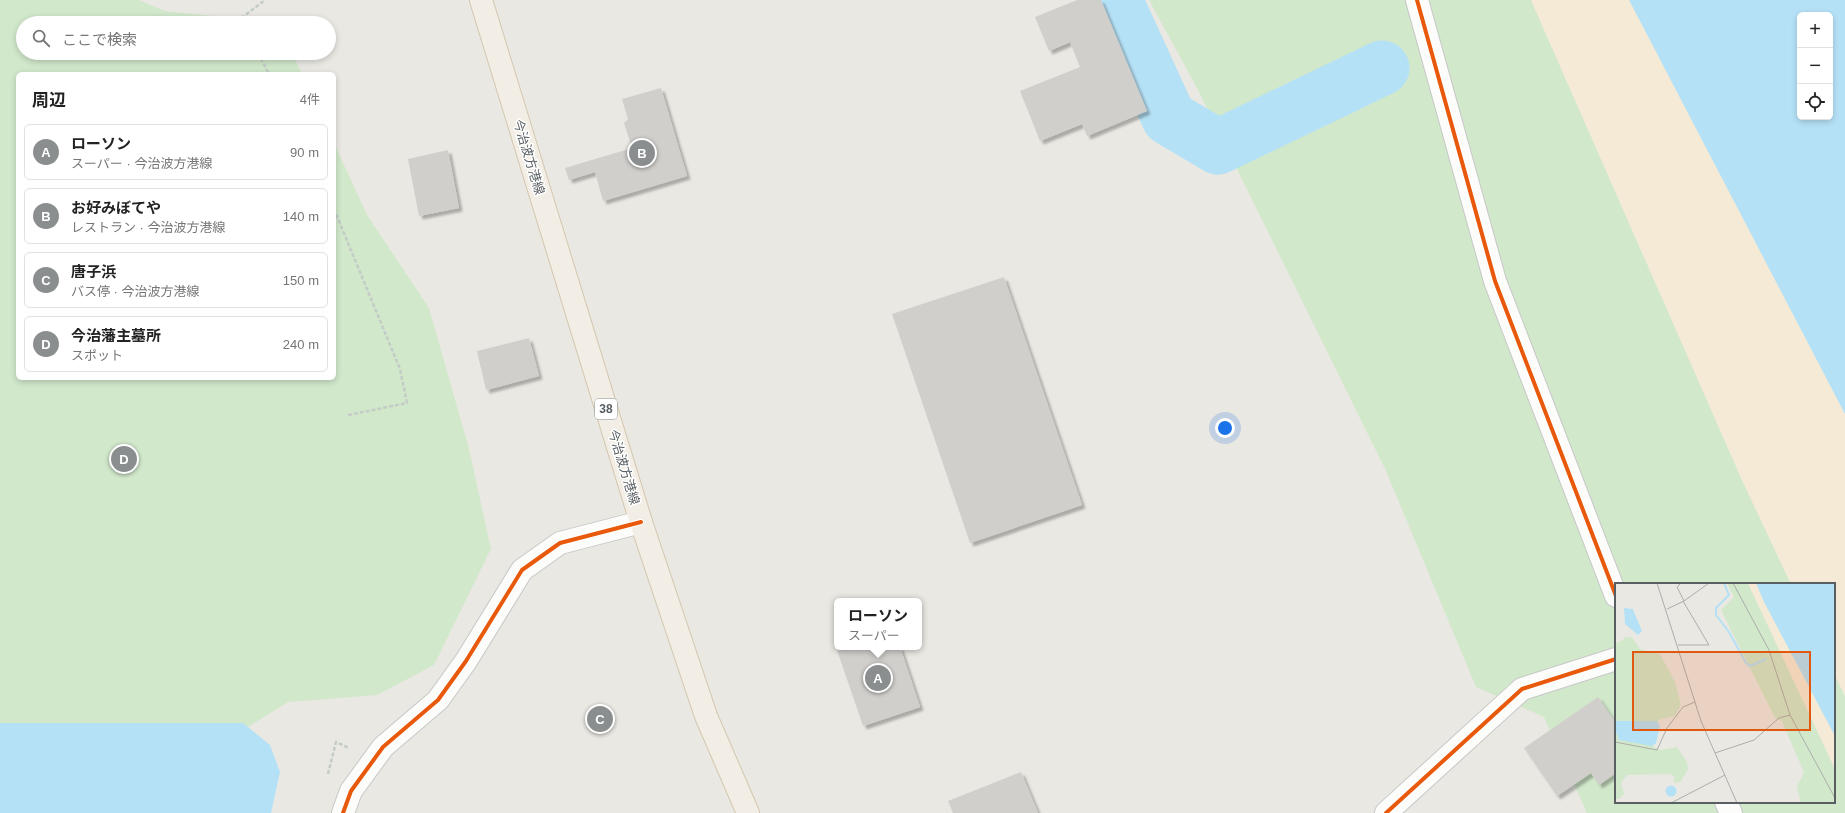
<!DOCTYPE html>
<html lang="ja">
<meta charset="utf-8">
<style>
:root{--surface:#fff;--page:#f2f2f2;--text:#222;--muted:#767676;--line:#e0e0e0;--accent:#8b8e8f}
body{margin:0;font-family:Arial,"Noto Sans JP",sans-serif;background:var(--page);color:var(--text)}
.controls{position:absolute;right:12px;top:12px;display:grid;overflow:hidden;border-radius:6px;box-shadow:0 2px 6px #0003}
.controls button{width:36px;height:36px;display:grid;place-items:center;padding:0;border:0;border-bottom:1px solid var(--line);background:var(--surface);color:var(--text);font:20px sans-serif}
.you{position:absolute;left:1225px;top:428px;width:14px;height:14px;margin:-10px;border:3px solid #fff;border-radius:50%;background:#1a73e8;box-shadow:0 0 0 6px #1a73e833}
.badge{display:grid;place-items:center;width:26px;height:26px;border-radius:50%;background:var(--accent);color:#fff;font-size:13px;font-weight:700}
.pin{position:absolute;translate:-50% -50%;border:2px solid #fff;box-shadow:0 1px 4px #0006}
.popup{position:absolute;left:834px;top:598px;width:88px;height:52px;box-sizing:border-box;display:grid;place-content:center;border-radius:6px;background:var(--surface);filter:drop-shadow(0 1px 3px #0005);font-size:13px;white-space:nowrap;color:var(--muted)}
.popup b{font-size:15px;color:var(--text)}
.popup::after{content:'';position:absolute;left:50%;top:100%;margin-left:-8px;border:8px solid transparent;border-top-color:var(--surface)}
.list{margin:0;padding:0;list-style:none}
h2{display:flex;justify-content:space-between;align-items:center;height:52px;margin:0;padding:0 16px;font-size:17px}
h2 small{font-size:13px;font-weight:400;color:var(--muted)}
.list li{display:grid;grid-template-columns:26px 1fr auto;gap:12px;align-items:center;box-sizing:border-box;height:56px;margin:0 8px 8px;padding:0 8px;border:1px solid var(--line);border-radius:6px}
.list b{display:block;font-size:15px;white-space:nowrap}
.list p{margin:0;font-size:13px;white-space:nowrap;color:var(--muted)}
.list em{font-size:13px;font-style:normal;color:var(--muted)}
.icon{flex:none;width:22px;height:22px;fill:none;stroke:currentColor;stroke-width:2;stroke-linecap:round;stroke-linejoin:round}
.map{position:relative;flex:none;width:1845px;height:813px;overflow:hidden}
.search{position:absolute;background:var(--surface);box-shadow:0 2px 6px #0003;left:16px;top:16px;width:320px;height:44px;display:flex;align-items:center;gap:10px;box-sizing:border-box;padding:0 14px;border-radius:22px;color:var(--muted);font-size:15px}
.panel{position:absolute;background:var(--surface);box-shadow:0 2px 6px #0003;left:16px;top:72px;width:320px;height:308px;border-radius:6px}
.map>svg:first-child{display:block}
</style>
<div class="map">
<svg width="1845" height="813" viewBox="0 0 1845 813">
<defs>
<filter id="shadow"><feDropShadow dx="3.5" dy="3.5" stdDeviation="1" flood-color="#0004"/></filter>
</defs>
<rect width="100%" height="100%" fill="#eae8e2"/>
<g fill="#d1e8cb">
<polygon points="0,0 139,0 165,11 277,23 23,23 23,53 292,53 302,74 18,74 18,378 334,378 334,143 367,215 429,308 469,449 491,549 434,665 377,695 288,702 182,768 0,813"/>
<polygon points="1149,0 1531,0 1742,480 1791,584 1616,584 1616,802 1834,802 1834,673 1845,696 1845,813 1587,813 1544,717 1476,687 1386,471 1197,88"/>
</g>
<polygon fill="#f4ead5" points="1531,0 1629,0 1845,414 1845,696 1834,673 1834,584 1791,584 1742,480"/>
<g fill="#b5e1f6" fill-rule="evenodd">
<path d="M 1629,0 L 1845,0 L 1845,414 ZM 1800,15 L 1830,15 L 1830,117 L 1800,117 Z"/>
<polygon points="0,723 243,723 270,745 280,772 271,813 0,813"/>
</g>
<g fill="none" stroke-linecap="round" stroke-linejoin="round">
<polyline stroke="#b5e1f6" stroke-width="55" points="1115,0 1169,118 1218,147 1382,68"/>
</g>
<g fill="#d1cfcc" filter="url(#shadow)">
<polygon points="1077,0 1101,0 1147,111 1087,136 1082,124 1040,141 1020,91 1080,67 1070,42 1049,51 1035,17"/>
<polygon points="661,88 687,176 603,201 595,172 569,180 565,168 632,148 624,123 628,119 622,99"/>
<polygon points="448,150 459,208 419,216 408,159"/>
<polygon points="1004,277 1082,505 970,543 892,314"/>
<polygon points="529,338 539,376 486,390 477,351"/>
<polygon points="845,647 900,647 920,707 863,726 837,650"/>
<polygon points="1598,697 1616,723 1616,773 1599,785 1591,773 1557,796 1524,748"/>
<polygon points="1021,772 1038,813 953,813 948,801"/>
</g>
<g fill="none" stroke-linecap="round" stroke-linejoin="round">
<g stroke="#c7c7c7" stroke-width="24">
<g id="minor">
<polyline points="1417,0 1495,281 1616,596"/>
<polyline points="1726,802 1731,813"/>
<polyline points="343,813 351,791 383,747 438,700 466,661 522,570 560,543 641,522"/>
<polyline points="1386,813 1522,689 1616,659"/>
</g>
</g>
<g stroke="#d4c6ae" stroke-width="24">
<polyline id="major" points="481,0 641,522 706,716 748,813"/>
</g>
<g stroke="#c4ccc7" stroke-width="2.5" stroke-dasharray="4 2" stroke-linecap="butt">
<polyline points="242,23 240,19 265,0"/>
<polyline points="258,53 269,74"/>
<polyline points="334,209 400,369 407,403 348,415"/>
<polyline points="328,774 336,742 349,748"/>
</g>
<use href="#minor" stroke="#fcfcfb" stroke-width="22"/>
<use href="#major" stroke="#f2eee5" stroke-width="22"/>
<g stroke="#fff" stroke-width="6">
<g id="cycleway">
<polyline points="1417,0 1495,281 1616,596"/>
<polyline points="343,813 351,791 383,747 438,700 466,661 522,570 560,543 641,522"/>
<polyline points="1386,813 1522,689 1616,659"/>
</g>
</g>
<use href="#cycleway" stroke="#e8590c" stroke-width="4"/>
</g>
<g text-anchor="middle" dominant-baseline="central" stroke-width="3" stroke-linejoin="round" paint-order="stroke">
<rect fill="#fff" stroke="#8a8e91" stroke-width="1" x="595" y="399" width="22" height="20" rx="3"/>
<g font-size="12" font-weight="bold" fill="#585e62">
<text x="606" y="409">38</text>
</g>
<g font-size="13" fill="#585e62" stroke="#fff">
<text transform="translate(529 157) rotate(73)">今治波方港線</text>
<text transform="translate(624 467) rotate(73)">今治波方港線</text>
</g>
</g>
<g transform="translate(1615 583)">
<rect width="220" height="220" fill="#eae8e2"/>
<path d="M 112,0 L 133,0 L 220,186 L 220,220 L 186,220 L 182,203 L 189,190 L 167,138 L 160,135 L 106,27 L 119,14 ZM 11,54 L 17,54 L 25,66 L 45,71 L 60,99 L 66,122 L 60,133 L 46,136 L 36,143 L 39,164 L 45,167 L 62,164 L 72,179 L 73,187 L 65,199 L 59,200 L 59,193 L 54,191 L 12,192 L 6,200 L 9,211 L 4,216 L 0,216 L 0,58 L 3,60 Z" fill="#d1e8cb"/>
<path d="M 133,0 L 141,0 L 220,153 L 220,186 Z" fill="#f4ead5"/>
<path d="M 141,0 L 220,0 L 220,153 L 149,19 ZM 9,25 L 18,26 L 19,29 L 27,48 L 23,52 L 10,41 ZM 1,138 L 42,138 L 45,143 L 41,160 L 37,163 L 4,157 L 0,146 ZM50.5 208a5.5 5.5 0 1 1 11 0a5.5 5.5 0 1 1-11 0Z" fill="#b5e1f6"/>
<path fill="none" stroke="#b5e1f6" stroke-width="2" d="M 109,0 L 114,12 L 101,25 L 101,32 L 114,49 L 131,80 L 135,83 L 151,76"/>
<path fill="none" stroke="#acadab" stroke-width="1" d="M 42,0 L 86,138 L 122,220M 118,0 L 154,67 L 175,132 L 220,215M 69,18 L 94,0M 52,26 L 69,18 L 62,4 L 66,0M 63,62 L 94,62 L 68,18M 0,159 L 42,167 L 52,145 L 68,124 L 80,119M 100,170 L 139,157 L 164,135 L 175,132M 56,220 L 110,192"/>
<path fill="#e15910" fill-opacity="0.15" stroke="#e15910" stroke-width="2" d="M 18,69 L 195,69 L 195,147 L 18,147 Z"/>
<rect width="220" height="220" fill="none" stroke="#585e62" stroke-width="2"/>
</g>
</svg>
<div class="controls">
<button>+</button>
<button>−</button>
<button><svg class="icon" aria-label="locate" viewBox="0 0 24 24"><circle cx="12" cy="12" r="6"/><path d="M12 2v4M12 18v4M2 12h4M18 12h4"/></svg></button>
</div>
<div class="you"></div>
<div class="pin badge" style="left:878px;top:678px">A</div>
<div class="popup"><b>ローソン</b>スーパー</div>
<div class="pin badge" style="left:642px;top:153px">B</div>
<div class="pin badge" style="left:600px;top:719px">C</div>
<div class="pin badge" style="left:124px;top:459px">D</div>
<div class="search"><svg class="icon" aria-label="search" viewBox="0 0 24 24"><circle cx="10" cy="10" r="6"/><path d="M15 15l6 6"/></svg>ここで検索</div>
<section class="panel">
<h2>周辺<small>4件</small></h2>
<ul class="list">
<li><span class="badge">A</span><div><b>ローソン</b><p>スーパー · 今治波方港線</p></div><em>90 m</em></li>
<li><span class="badge">B</span><div><b>お好みぼてや</b><p>レストラン · 今治波方港線</p></div><em>140 m</em></li>
<li><span class="badge">C</span><div><b>唐子浜</b><p>バス停 · 今治波方港線</p></div><em>150 m</em></li>
<li><span class="badge">D</span><div><b>今治藩主墓所</b><p>スポット</p></div><em>240 m</em></li>
</ul>
</section>
</div>
